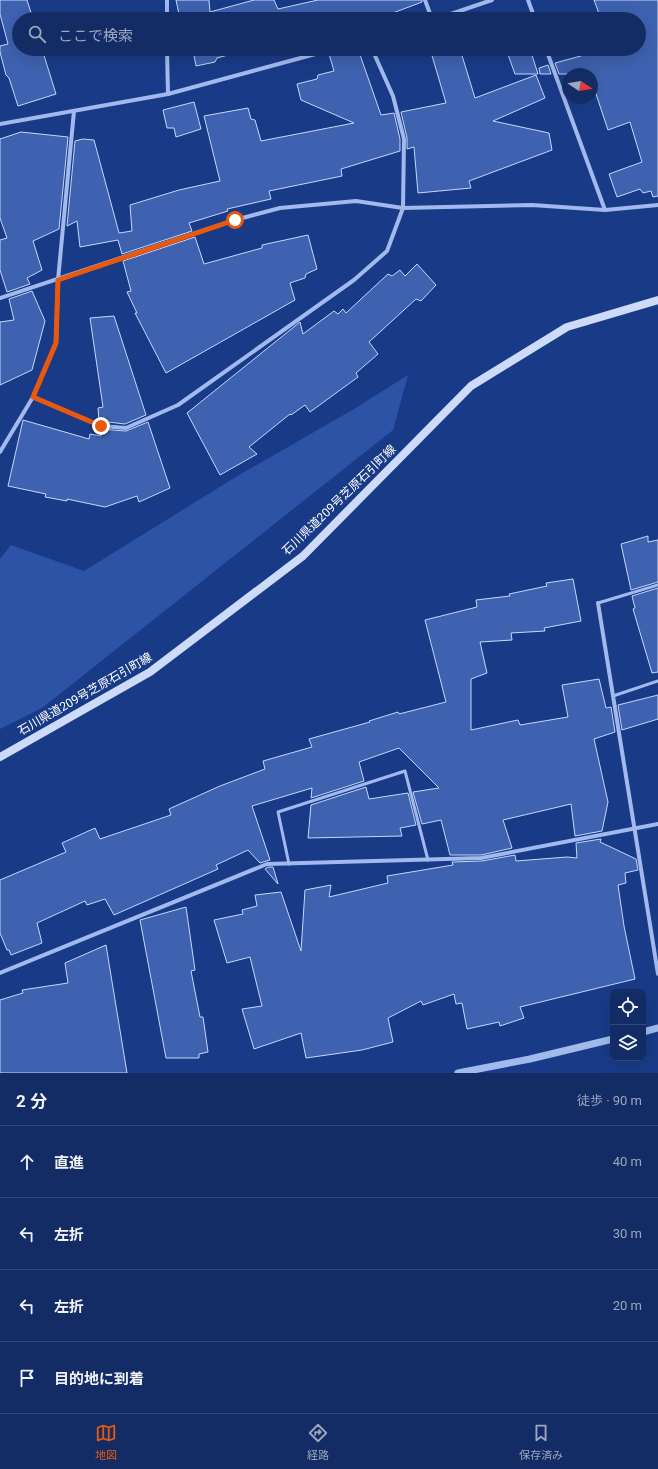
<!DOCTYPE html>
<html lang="ja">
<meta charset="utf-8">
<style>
:root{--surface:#132c65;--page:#20386e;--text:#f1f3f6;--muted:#9da7bf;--line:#324879;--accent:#ea580c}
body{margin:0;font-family:Roboto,"Noto Sans JP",sans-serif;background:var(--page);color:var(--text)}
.controls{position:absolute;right:12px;bottom:12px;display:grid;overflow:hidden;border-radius:8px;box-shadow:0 4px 16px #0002}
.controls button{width:36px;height:36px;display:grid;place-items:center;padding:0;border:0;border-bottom:1px solid var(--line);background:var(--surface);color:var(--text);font:20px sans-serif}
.compass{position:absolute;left:562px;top:68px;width:36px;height:36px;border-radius:50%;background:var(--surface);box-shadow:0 4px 16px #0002;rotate:102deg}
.stop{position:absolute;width:12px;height:12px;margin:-9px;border:3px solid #ea580c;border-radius:50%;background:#fff}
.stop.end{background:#ea580c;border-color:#fff;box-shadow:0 1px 4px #0008}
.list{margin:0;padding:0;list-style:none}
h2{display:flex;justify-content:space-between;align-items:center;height:52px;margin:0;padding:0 16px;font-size:17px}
h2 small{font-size:13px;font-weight:400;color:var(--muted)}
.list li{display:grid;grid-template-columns:26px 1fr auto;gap:12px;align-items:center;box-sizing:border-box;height:72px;padding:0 16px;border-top:1px solid var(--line)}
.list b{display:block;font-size:15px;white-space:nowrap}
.list em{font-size:13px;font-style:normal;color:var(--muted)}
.icon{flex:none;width:22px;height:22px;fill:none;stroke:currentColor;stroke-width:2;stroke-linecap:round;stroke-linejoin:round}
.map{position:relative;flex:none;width:658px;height:1073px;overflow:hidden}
.search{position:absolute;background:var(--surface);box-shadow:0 4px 16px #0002;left:12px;right:12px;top:12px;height:44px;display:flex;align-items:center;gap:10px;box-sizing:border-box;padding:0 14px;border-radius:22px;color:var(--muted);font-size:15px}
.sheet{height:340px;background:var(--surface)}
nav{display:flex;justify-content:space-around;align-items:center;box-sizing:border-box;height:56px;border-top:1px solid var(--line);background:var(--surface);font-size:11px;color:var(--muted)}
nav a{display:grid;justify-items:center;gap:2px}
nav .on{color:var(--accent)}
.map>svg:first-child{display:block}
</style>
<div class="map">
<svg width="658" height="1073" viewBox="0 0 658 1073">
<rect width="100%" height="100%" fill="#193b87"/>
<polygon fill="#2c53a6" points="408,375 393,430 42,708 0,729 0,559 11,545 84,571 239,475 354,409"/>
<g fill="#3e62af" stroke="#c6d7f9">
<polygon points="0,0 27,0 33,19 19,19 19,49 42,49 56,94 18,106 9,78 6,75 0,52 0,46 8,44 0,14"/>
<polygon points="176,0 209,0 210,12 254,0 274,0 278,9 318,0 422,0 422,2 377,19 180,19"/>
<polygon points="594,0 658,0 658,196 653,197 651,191 643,193 640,189 617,197 609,174 642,162 630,122 608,130 592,82 592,74 559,74 555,63 588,54 586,49 639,49 639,19 601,19"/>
<polygon points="186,49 232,49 228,50 228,55 217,58 215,62 196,66 193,50 187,52"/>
<polygon points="337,49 358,49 381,115 394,113 400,139 400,151 341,169 342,176 269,191 271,199 227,209 228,211 189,223 192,231 122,254 118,240 80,247 77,221 67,226 75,141 83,139 94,140 119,233 132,231 130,205 179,190 220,181 204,116 248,108 251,119 255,120 261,141 354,123 301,100 297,84 317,79 318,75 334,71 329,54 336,52"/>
<polygon points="430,49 460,49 475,98 536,75 545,98 493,121 549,133 552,150 469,181 471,188 418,193 414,147 407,149 407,138 401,112 446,103"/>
<polygon points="506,49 530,49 538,74 515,74"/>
<polygon points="548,65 551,74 540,74 539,68"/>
<polygon points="194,102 201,129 176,137 174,128 167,128 163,110"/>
<polygon points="21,132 68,137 59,229 33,241 42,270 27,278 30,284 7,292 0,270 0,240 7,238 0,218 0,139"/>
<polygon points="308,235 317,269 306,274 305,278 290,283 295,300 166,373 135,313 137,313 127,292 131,291 123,261 195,237 204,264 262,248 262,245"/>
<polygon points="417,264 436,285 421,301 416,299 369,342 378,354 356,373 358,377 310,412 305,405 291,415 290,414 249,447 257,454 220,475 187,413 300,322 303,334 334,311 338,314 343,309 346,313 388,274 392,276 400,270 405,276"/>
<polygon points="32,291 45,321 32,370 0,385 0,322 14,320 9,299"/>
<polygon points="114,316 146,415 125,424 99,421 98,408 103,407 90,318"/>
<polygon points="23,420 89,439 90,434 101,436 100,429 126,431 148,422 170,488 139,502 137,496 105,507 67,499 67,501 45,497 46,494 8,486"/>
<polygon points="648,536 648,542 658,540 658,582 631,590 621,544"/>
<polygon points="573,579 581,621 544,628 545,631 511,633 512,640 480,642 487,673 471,679 471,730 518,720 520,725 568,717 562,685 599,679 606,708 611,707 615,732 594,739 608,802 602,831 575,836 571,804 503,820 512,848 481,855 450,855 441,820 422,824 413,792 439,788 399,748 359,762 364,781 311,798 312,788 252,806 270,860 260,863 248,850 216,865 218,869 114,915 105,899 87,905 85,901 37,923 42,943 11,955 9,950 7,950 0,933 0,880 66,852 62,843 95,828 100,839 171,815 169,809 220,786 265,769 263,761 312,747 309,739 370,722 369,721 398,712 399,714 446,702 425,620 477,607 476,600 510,596 509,594 547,586 546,583"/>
<polygon points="658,588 658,672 652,673 633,609 635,608 632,596"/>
<polygon points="658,695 658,719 622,730 618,705"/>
<polygon points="366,787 369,799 408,793 416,825 400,828 402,836 308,838 311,805"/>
<polygon points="601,839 600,842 636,859 638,870 625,873 626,883 618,885 624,926 635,979 520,1007 524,1018 500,1026 499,1022 467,1029 462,1003 456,1004 454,994 423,1005 421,1001 388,1018 393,1042 362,1050 306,1058 301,1033 254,1049 242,1009 262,1006 250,957 227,963 214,920 243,914 242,910 257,906 255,895 281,892 301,951 305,890 331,885 329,897 388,883 387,876 453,865 452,862 482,861 515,855 516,861 567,857 577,858 576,843"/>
<polygon points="268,867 273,867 278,884 265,869"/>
<polygon points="186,907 195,970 191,971 200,1017 203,1017 208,1052 199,1054 199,1058 166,1058 140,920"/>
<polygon points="106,945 127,1073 0,1073 0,1000 23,993 22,990 68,983 65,963"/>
</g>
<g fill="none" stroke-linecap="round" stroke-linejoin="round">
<g stroke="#a1b9ed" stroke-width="3">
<polyline points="598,603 658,585"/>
<polyline points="613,696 658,681"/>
<polyline points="289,864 278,812 405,771 428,860"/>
</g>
<g stroke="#a1b9ed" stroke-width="4">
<polyline points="167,0 167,19"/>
<polyline points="425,0 432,19"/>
<polyline points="528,0 535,19"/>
<polyline points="436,19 492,0"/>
<polyline points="167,49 168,94"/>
<polyline points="546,49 605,210"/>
<polyline points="0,124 168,94 334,49"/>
<polyline points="0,298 235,220 280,208 356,201 403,208 532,205 605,210 658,205"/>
<polyline points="33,397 101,426 126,428 178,405 354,280 387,251 403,208 404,139 393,96 372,49"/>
<polyline points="0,452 33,397 56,343 58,280 74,111"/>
<polyline points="598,603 658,974"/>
<polyline points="0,973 267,864 481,858 658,824"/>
</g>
<g stroke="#a1b9ed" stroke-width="7">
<polyline points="643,1032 658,1028"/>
<polyline points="458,1073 530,1059 613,1039"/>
</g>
<polyline stroke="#cddbf9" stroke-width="8" points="0,757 150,672 303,556 471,386 567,327 658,300"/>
</g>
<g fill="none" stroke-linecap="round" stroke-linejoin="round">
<polyline stroke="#ea580c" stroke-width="5" points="101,426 33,397 56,343 58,280 235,220"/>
</g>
<g text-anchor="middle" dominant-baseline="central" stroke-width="3" stroke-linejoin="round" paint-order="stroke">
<g font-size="12" fill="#fff" stroke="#193b87">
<text transform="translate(339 500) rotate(-44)">石川県道209号芝原石引町線</text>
<text transform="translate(85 694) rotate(-30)">石川県道209号芝原石引町線</text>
</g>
</g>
</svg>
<div class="controls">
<button><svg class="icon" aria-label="locate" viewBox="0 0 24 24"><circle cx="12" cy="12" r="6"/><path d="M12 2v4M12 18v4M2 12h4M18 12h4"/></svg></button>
<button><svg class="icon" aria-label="layers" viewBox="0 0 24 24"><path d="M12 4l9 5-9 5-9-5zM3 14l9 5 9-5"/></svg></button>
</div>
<svg class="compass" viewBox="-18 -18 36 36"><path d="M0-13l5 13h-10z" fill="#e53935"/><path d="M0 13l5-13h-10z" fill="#9da7bf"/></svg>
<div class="stop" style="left:235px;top:220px"></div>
<div class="stop end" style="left:101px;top:426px"></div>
<div class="search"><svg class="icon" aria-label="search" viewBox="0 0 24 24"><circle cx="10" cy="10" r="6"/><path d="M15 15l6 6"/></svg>ここで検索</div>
</div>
<section class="sheet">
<h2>2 分<small>徒歩 · 90 m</small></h2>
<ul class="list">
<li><svg class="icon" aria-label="ahead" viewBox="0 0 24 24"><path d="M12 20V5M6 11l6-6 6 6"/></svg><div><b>直進</b></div><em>40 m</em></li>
<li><svg class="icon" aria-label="left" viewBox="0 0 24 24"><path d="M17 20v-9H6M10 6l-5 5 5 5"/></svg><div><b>左折</b></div><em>30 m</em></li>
<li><svg class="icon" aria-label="left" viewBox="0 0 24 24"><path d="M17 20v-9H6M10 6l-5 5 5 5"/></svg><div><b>左折</b></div><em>20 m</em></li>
<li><svg class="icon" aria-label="arrive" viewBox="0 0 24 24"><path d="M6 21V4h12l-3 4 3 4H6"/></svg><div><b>目的地に到着</b></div></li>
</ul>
</section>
<nav>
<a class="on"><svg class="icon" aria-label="map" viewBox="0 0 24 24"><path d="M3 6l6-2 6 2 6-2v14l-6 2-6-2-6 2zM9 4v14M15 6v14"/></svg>地図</a>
<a><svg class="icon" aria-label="directions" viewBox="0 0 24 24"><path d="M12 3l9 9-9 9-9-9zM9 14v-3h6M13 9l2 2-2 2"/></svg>経路</a>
<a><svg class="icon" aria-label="saved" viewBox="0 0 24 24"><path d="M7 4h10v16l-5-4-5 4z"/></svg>保存済み</a>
</nav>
